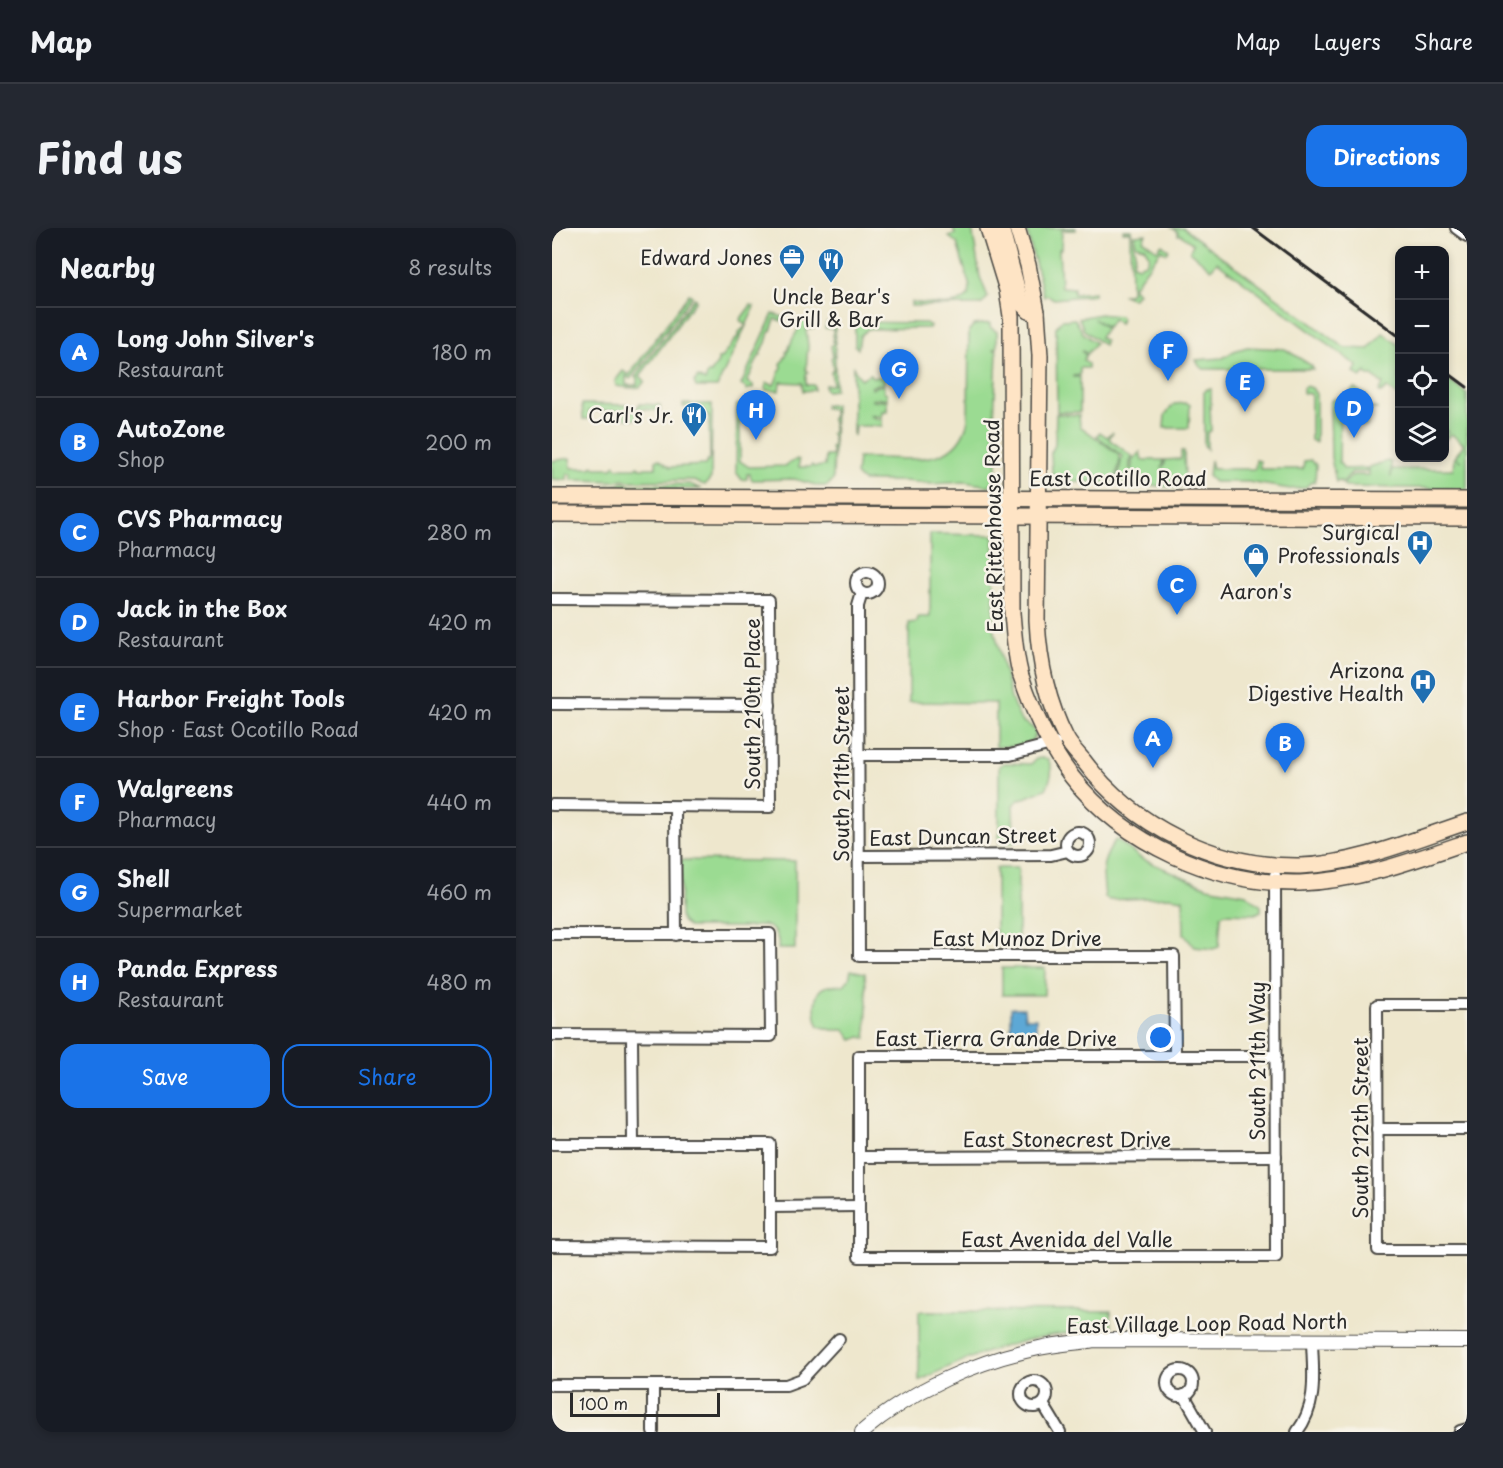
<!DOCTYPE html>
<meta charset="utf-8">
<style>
:root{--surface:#171b24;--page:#242831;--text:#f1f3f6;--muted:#9ea1a6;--line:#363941;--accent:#1a73e8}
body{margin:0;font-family:"Playpen Sans",sans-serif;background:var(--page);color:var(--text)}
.controls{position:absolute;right:18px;top:18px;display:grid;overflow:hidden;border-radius:12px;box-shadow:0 3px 9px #0003}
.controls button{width:54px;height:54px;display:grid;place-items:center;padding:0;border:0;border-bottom:2px solid var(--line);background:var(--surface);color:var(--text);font:30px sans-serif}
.scale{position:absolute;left:18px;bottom:15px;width:150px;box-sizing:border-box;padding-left:6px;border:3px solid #2b2b2b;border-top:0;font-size:16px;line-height:21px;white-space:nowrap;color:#2b2b2b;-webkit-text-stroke:4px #f7f3e8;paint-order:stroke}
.you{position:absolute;left:609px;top:810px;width:21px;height:21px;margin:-15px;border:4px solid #fff;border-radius:50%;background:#1a73e8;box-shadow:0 0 0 9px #1a73e833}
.badge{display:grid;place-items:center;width:39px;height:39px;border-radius:50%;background:var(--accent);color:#fff;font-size:20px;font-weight:700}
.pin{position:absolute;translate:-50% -50px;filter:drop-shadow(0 2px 3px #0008)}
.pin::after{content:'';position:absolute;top:32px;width:21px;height:18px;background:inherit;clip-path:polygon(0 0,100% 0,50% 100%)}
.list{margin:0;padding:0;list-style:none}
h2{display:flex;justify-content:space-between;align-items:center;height:78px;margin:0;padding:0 24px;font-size:26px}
h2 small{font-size:20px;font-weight:400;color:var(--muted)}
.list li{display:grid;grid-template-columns:39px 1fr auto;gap:18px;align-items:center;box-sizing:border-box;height:90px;padding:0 24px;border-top:2px solid var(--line)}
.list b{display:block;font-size:22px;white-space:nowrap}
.list p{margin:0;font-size:20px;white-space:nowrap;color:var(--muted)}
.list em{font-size:20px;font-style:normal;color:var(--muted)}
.actions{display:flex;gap:12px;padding:18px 24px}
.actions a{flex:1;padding:14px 0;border:2px solid var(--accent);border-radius:18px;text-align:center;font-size:21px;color:var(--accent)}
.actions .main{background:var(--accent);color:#fff}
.icon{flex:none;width:33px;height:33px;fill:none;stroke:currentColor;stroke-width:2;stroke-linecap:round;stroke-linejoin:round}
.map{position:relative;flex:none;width:915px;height:1204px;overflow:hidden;border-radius:18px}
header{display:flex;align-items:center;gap:36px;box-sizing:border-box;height:84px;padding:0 30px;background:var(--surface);border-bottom:2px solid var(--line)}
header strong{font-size:28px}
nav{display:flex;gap:33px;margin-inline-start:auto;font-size:21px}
.intro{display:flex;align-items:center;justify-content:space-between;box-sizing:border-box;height:144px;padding:0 36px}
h1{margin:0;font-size:42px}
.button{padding:15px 27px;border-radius:18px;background:var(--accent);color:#fff;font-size:21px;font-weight:700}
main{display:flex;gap:36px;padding:0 36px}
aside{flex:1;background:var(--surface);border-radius:18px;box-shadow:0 3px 9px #0003}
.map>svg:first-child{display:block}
</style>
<header>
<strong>Map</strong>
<nav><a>Map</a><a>Layers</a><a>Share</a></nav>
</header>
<div class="intro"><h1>Find us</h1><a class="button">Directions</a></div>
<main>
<aside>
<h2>Nearby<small>8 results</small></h2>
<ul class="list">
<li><span class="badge">A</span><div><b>Long John Silver's</b><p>Restaurant</p></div><em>180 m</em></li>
<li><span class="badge">B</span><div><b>AutoZone</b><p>Shop</p></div><em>200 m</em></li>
<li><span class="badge">C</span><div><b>CVS Pharmacy</b><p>Pharmacy</p></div><em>280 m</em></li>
<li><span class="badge">D</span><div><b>Jack in the Box</b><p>Restaurant</p></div><em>420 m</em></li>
<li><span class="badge">E</span><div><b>Harbor Freight Tools</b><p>Shop · East Ocotillo Road</p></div><em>420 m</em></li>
<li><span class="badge">F</span><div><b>Walgreens</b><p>Pharmacy</p></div><em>440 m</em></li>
<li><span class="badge">G</span><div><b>Shell</b><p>Supermarket</p></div><em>460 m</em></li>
<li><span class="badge">H</span><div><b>Panda Express</b><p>Restaurant</p></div><em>480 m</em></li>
</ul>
<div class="actions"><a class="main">Save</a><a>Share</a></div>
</aside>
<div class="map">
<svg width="915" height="1204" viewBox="0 0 915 1204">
<rect width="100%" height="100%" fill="#f7f3e8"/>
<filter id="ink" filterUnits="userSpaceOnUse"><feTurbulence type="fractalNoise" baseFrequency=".0167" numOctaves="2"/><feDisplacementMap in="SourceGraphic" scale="12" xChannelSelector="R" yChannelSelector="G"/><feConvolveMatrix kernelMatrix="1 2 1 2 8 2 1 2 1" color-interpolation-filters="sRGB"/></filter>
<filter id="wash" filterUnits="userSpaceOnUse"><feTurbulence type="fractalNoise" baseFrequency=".008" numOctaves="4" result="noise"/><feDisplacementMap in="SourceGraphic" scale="24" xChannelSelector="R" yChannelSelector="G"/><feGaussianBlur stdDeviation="1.35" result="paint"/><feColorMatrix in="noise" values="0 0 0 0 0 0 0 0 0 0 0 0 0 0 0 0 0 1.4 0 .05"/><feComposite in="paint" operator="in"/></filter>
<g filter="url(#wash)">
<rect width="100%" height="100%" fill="#eee7cd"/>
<g fill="#9bdb92" stroke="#63835e" stroke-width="1.5">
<path d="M 401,0 L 420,0 L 428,49 L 436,69 L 430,76 L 426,77 L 359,78 L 359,74 C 377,75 404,82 417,67 L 418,59 L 405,15 L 397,9 L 403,6 Z"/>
<polygon points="474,0 524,0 524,2 510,2 509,21 507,21 509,59 522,60 522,66 542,64 542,67 502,71 495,67 492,69"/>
<polygon points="620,0 631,0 793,120 817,121 831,105 847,117 847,169 835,160 829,165 827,163 831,156 820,148 816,148 814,144 809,149 802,145 805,138 665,34 659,41 638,23 641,16 629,7 626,7 626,4"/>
<polygon points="571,2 579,2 583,25 581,36 586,38 594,35 597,27 592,19 584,17 582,7 594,6 591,12 605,22 610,16 617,22 615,25 609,22 581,59 586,65 581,71 571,67 579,65 578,4 571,4"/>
<polygon points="137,66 140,68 78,151 74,148 74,157 78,157 78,160 64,158 63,153 71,143 77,147"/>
<polygon points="142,70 144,72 88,148 93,153 88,159 80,160 80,157 85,157 85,149 83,149"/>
<polygon points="199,77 202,78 199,87 165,159 144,159 142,154 146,149 153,153 156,145 159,145 166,134 166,131 169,130 187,107 187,104 194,98 188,92"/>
<polygon points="221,86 231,89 232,91 230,93 223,91 219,103 217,104 214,115 208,125 209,127 207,128 195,154 201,157 201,160 194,162 194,160 189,157"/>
<polygon points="548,86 568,88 570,91 567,96 561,91 555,99 542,91 554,100 548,109 553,113 552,117 532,102 527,90"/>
<polygon points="523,91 531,105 544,115 535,126 531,123 530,124 534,127 531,132 536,136 536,140 528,140 528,147 521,148 521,149 528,149 528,184 505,184 504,99 510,92"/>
<path d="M 245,92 L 262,95 L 262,100 L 254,101 L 256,118 L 254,142 L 256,144 L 254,146 L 254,157 L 262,157 L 262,162 L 251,163 L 250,155 L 228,154 L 227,163 L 214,162 L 213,160 L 215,155 L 222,157 C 225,150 226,146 230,139 L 229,136 L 235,126 L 234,124 L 236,123 L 240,112 L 248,98 L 243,94 Z"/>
<polygon points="275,94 283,94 283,162 275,163 273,161 273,157 281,157 279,144 281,142 280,132 279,130 281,128 279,118 281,116 281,101 273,100"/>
<polygon points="303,94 374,95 378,98 377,100 316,101 308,108 306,121 303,118"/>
<path d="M 438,95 L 438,99 L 445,104 L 445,121 L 442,121 L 445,124 L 442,191 L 443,224 L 445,233 L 444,251 L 437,258 L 413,254 L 379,256 L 353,253 L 311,253 L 304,247 L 306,230 C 346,227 404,246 416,192 L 417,102 L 422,97 Z"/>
<polygon points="695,119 733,121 760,138 761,141 652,141 648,139 644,132 671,130 682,123"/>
<polygon points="301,139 309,151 318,146 320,149 332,149 332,156 325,156 319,159 320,161 325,158 332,158 332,164 335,165 335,170 320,171 320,173 335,172 335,183 330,183 330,189 317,187 325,191 330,191 330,198 303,198 302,208 301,205"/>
<polygon points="893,150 915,166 915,261 794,259 791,256 801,247 817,247 817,239 836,233 839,234 839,249 840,241 901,241 902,231 903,230 909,233 903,229 912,216 899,206 893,212 895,203 892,202"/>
<polygon points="753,158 760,160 764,166 764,215 759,212 759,166 751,165 751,160"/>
<polygon points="802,160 815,168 815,171 813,174 794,175 788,180 787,234 792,241 815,240 815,244 800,244 790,255 787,252 784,254 779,230 778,175 780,172 795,168"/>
<polygon points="655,161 659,161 659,176 658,177 659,203 655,204 655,221 652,217 652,164"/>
<polygon points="635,175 638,177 637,200 612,200 613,187 622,176"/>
<polygon points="30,176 79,177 75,181 79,185 88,176 108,177 108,183 91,181 86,183 85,191 73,191 72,183 37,183 37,191 31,191"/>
<polygon points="131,176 160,176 159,250 153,257 138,252 76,253 71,251 64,253 19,252 19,246 15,246 15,252 0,251 0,233 18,230 19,240 39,240 41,238 44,240 60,240 63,237 65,240 84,240 86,238 88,240 104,240 104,232 107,231 118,239 153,237 158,230 157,189 150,181 131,179"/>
<polygon points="185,177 195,177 192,180 196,184 203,177 208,177 208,185 193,185 188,192 188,233 197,239 233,238 245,231 247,232 247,239 258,239 260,237 262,239 273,238 274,228 281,228 279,219 281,217 281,208 279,206 281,204 281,194 279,191 281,190 281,181 273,180 273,177 283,177 281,252 275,258 267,258 242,251 201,252 199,251 198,246 195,246 195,251 190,252 184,244"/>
<polygon points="798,181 823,180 826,181 815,182 815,198 810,198 810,191 799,191 799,194 793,194 794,185"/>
<polygon points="504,186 527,187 528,198 566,226 568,232 563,254 511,254 506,252 500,245 499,225 503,217"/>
<polygon points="548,204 555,209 561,204 557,211 581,229 578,233 578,241 580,241 580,233 588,224 590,232 612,232 610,240 613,236 613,232 629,231 629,223 632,223 633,253 627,260 565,254 570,228 545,208"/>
<polygon points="658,232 660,241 703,241 704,232 708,233 708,241 751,241 752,233 759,232 764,237 763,254 760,253 753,260 738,261 696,254 662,254 656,248"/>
<polygon points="72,254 77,257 138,256 149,261 102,261 53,257 65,257"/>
<path d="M 378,306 L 442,307 L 442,400 L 459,471 L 469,493 L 480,499 L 484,505 C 480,521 457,518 444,519 L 444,475 L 357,474 L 357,395 L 365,394 L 366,389 L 378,389 Z"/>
<path d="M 489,530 L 496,531 C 502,542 499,550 494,561 L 465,573 L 461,577 L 462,615 L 447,615 L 447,538 L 452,535 L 479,536 L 484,531 Z"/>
<path d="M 564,611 L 590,631 L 655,659 L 694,666 L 709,678 L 709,683 L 703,686 L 673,685 L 669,687 L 667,719 L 661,721 L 642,719 L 632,706 L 631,671 L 617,669 L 556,672 L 553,669 C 550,640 548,636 564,611 Z"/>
<path d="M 129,632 L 243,633 L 243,721 L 226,721 C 228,710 223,700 211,697 L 198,699 L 136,699 L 130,693 L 128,688 Z"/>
<rect x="444" y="640" width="22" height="79"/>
<polygon points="450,740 493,740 492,767 450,767"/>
<path d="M 299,742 L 313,745 L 315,775 L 314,810 L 308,809 L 300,812 L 293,802 L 280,802 L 267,798 C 262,789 260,763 273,759 C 278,757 286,758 292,757 L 297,751 Z"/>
<path d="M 367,1083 L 559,1084 L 560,1102 C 493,1102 426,1123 367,1153 Z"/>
</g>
<polygon fill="#5da8d5" stroke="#446a80" stroke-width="1.5" points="459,780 472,780 473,790 484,790 484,803 459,803"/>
</g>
<g filter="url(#ink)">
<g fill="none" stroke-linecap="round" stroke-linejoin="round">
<g stroke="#484743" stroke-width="14">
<g id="minor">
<polyline points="904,0 915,8"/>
<circle cx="315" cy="355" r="11"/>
<polyline points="310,365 306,378 307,728 622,728 623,828"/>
<polyline points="0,371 217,372 218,579 0,577"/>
<polyline points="0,476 218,477"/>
<polyline points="307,527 458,527 503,515"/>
<polyline points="123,579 124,707"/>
<circle cx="526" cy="616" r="12"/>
<polyline points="307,628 499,627 516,623"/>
<polyline points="723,647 724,1029 307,1029 307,828 724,828"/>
<polyline points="0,706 218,706 219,808 0,807"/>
<polyline points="915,777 825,777 826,1022 915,1022"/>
<polyline points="80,808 81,916"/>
<polyline points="825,901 915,901"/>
<polyline points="0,916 218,916 218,1019 0,1018"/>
<polyline points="307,929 724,928"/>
<polyline points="218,979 307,978"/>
<circle cx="628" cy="1155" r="13"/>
<circle cx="482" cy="1166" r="13"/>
<polyline points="0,1157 234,1157 250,1151 287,1111"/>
<polyline points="632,1167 653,1204"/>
<polyline points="491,1176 508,1204"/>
<polyline points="908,1203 915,1201"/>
<polyline points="101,1204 101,1157"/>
<path d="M 745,1204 C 766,1176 761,1146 760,1113"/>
</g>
</g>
<g stroke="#484743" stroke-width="16">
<path id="tertiary" d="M 310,1204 C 359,1162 424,1133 487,1120 C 505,1116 524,1115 542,1112 L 915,1113"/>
</g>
<g stroke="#484743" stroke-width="18">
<g id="secondary">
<path d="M 436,0 L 455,62 L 459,88 L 460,385 C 462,406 463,428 469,448 C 481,484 497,519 520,549 C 572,616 664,657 748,655 C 806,653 860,633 915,614"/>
<polyline points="449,0 469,75 477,83 485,84"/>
<path d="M 465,0 L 476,37 L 485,84 L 488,128 L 485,392 C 487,433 495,473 514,510 C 518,518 525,525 531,532 C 581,599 664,639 748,638 C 805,636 861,612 915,594"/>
<polyline points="0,269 915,272"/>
<polyline points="0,286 915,290"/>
</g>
</g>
<use href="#minor" stroke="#fff" stroke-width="10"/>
<use href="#tertiary" stroke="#fff" stroke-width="14"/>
<use href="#secondary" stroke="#fee4c5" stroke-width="15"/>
<g stroke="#2b2b2b" stroke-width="3">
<polyline points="701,0 848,109"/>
<polyline points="892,142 915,159"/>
</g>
</g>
</g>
<defs>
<g id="office-pin" transform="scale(1.35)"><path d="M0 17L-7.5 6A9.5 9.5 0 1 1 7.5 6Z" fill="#1f6fb2" stroke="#f7f3e8"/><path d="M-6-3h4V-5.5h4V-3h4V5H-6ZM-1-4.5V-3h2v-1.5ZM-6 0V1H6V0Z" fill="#fff"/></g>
<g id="restaurant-pin" transform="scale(1.35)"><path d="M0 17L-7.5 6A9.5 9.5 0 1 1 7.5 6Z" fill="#1f6fb2" stroke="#f7f3e8"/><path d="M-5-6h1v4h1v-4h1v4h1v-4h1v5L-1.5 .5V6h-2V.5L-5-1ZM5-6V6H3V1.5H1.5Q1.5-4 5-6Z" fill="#fff"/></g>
<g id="hospital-pin" transform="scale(1.35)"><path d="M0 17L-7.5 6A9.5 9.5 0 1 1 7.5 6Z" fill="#1f6fb2" stroke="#f7f3e8"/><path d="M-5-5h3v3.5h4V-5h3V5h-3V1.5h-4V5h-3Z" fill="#fff"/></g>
<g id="shop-pin" transform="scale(1.35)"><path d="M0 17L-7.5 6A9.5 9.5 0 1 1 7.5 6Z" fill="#1f6fb2" stroke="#f7f3e8"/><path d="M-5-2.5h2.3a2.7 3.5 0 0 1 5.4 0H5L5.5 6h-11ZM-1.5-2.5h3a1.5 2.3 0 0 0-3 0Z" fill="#fff"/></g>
</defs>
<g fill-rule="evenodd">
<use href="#office-pin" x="240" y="29"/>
<use href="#restaurant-pin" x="279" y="33"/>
<use href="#restaurant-pin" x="142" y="187"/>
<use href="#hospital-pin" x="868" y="315"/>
<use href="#shop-pin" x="704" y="328"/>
<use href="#hospital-pin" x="871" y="454"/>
</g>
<g text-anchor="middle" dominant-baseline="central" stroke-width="5" stroke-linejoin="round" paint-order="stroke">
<g font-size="20" fill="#2b2b2b" stroke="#f7f3e8" text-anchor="end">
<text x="220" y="29">Edward Jones</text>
<text x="279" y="68" text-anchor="middle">Uncle Bear's<tspan x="279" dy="23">Grill &amp; Bar</tspan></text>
<text x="122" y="187">Carl's Jr.</text>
<text x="848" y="304">Surgical<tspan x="848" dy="23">Professionals</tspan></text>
<text x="704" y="363" text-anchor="middle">Aaron's</text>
<text x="852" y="442">Arizona<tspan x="852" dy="23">Digestive Health</tspan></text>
</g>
<g font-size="20" fill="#2b2b2b" stroke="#f7f3e8">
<text x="566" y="250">East Ocotillo Road</text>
<text transform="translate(441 298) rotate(-91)">East Rittenhouse Road</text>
<text transform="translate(200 476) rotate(-90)">South 210th Place</text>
<text transform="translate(289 546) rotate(-90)">South 211th Street</text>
<text transform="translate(411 608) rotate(-1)">East Duncan Street</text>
<text x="465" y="710">East Munoz Drive</text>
<text x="444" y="810">East Tierra Grande Drive</text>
<text transform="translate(705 833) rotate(-90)">South 211th Way</text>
<text transform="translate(808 900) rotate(-90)">South 212th Street</text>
<text x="515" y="911">East Stonecrest Drive</text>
<text x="515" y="1011">East Avenida del Valle</text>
<text transform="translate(655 1095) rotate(-1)">East Village Loop Road North</text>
</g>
</g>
</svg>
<div class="controls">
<button>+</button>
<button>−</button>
<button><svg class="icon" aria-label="locate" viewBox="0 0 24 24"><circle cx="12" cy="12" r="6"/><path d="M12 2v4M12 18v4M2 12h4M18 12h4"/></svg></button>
<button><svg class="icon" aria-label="layers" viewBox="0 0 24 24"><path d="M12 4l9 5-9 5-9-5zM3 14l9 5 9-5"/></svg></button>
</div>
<div class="scale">100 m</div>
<div class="you"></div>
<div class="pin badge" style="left:601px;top:540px">A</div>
<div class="pin badge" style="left:733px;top:545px">B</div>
<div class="pin badge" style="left:625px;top:387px">C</div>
<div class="pin badge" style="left:802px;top:210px">D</div>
<div class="pin badge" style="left:693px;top:184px">E</div>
<div class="pin badge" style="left:616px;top:153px">F</div>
<div class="pin badge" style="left:347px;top:171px">G</div>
<div class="pin badge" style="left:204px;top:212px">H</div>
</div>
</main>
